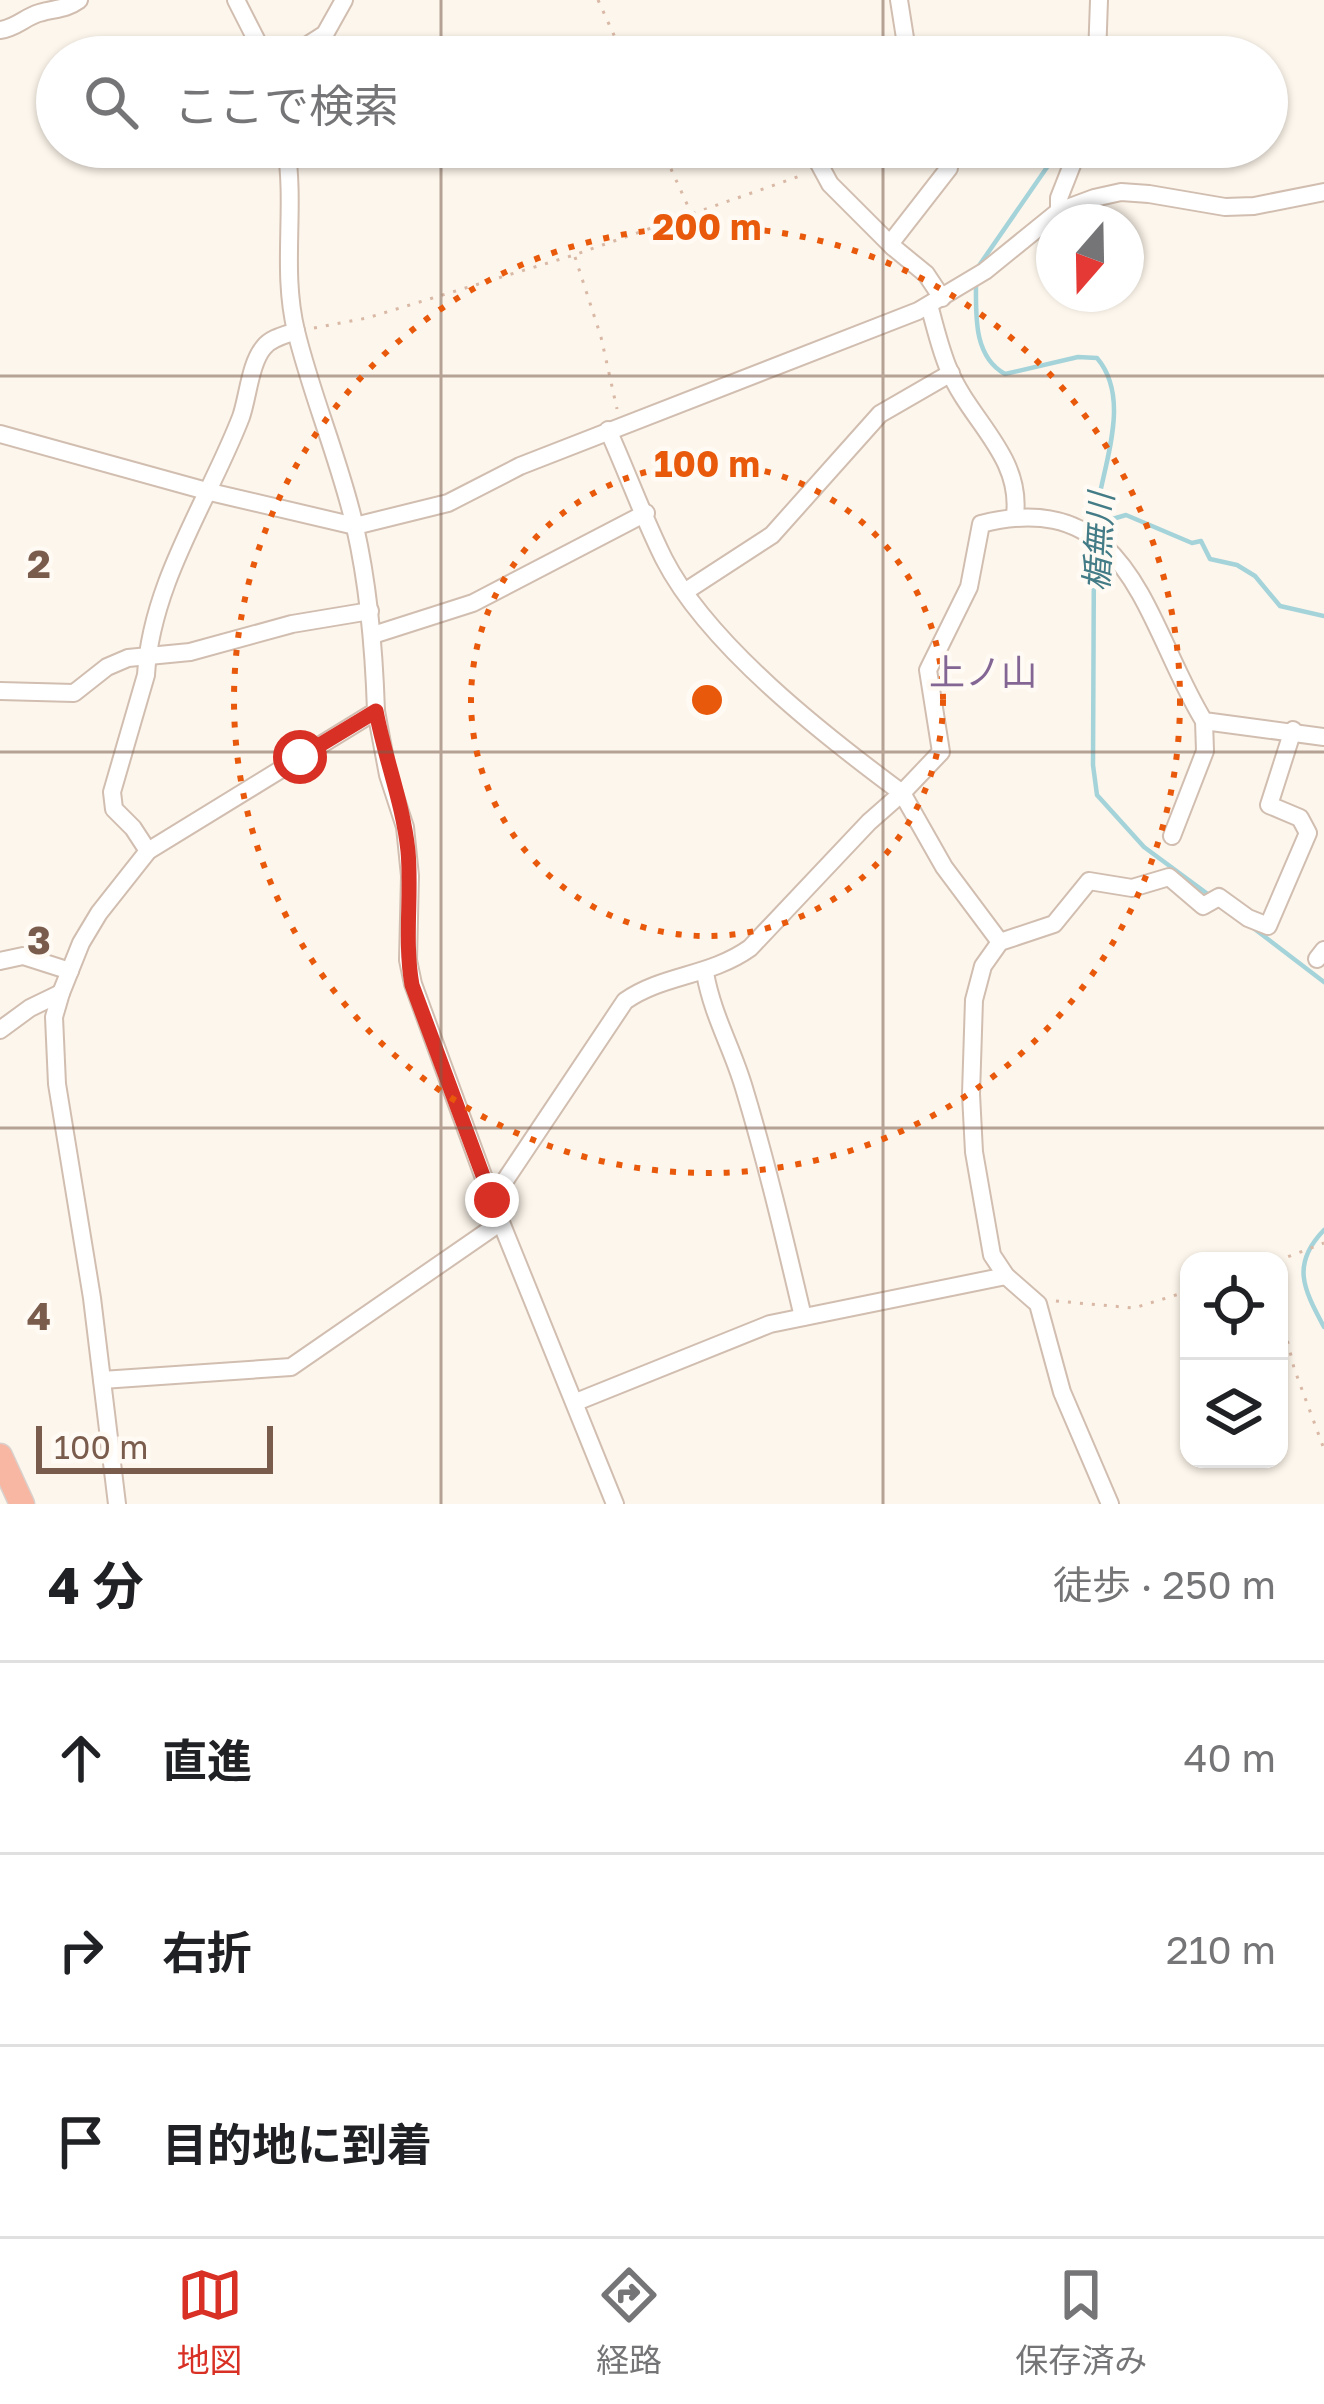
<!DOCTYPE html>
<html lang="ja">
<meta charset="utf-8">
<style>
:root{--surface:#fff;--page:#f6f6f6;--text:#202124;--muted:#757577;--line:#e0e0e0;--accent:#d93025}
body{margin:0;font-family:"Golos Text","Noto Sans JP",sans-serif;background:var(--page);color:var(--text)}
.controls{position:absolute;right:36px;bottom:36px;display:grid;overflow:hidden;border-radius:24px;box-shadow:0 3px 9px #0004}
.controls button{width:108px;height:108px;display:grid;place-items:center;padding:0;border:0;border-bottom:3px solid var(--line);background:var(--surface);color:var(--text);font:60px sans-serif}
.compass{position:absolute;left:1036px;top:204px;width:108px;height:108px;border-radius:50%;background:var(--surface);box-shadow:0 3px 9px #0004;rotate:200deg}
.scale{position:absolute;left:36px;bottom:30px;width:237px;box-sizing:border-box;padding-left:12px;border:6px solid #7a5c4d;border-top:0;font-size:33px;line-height:42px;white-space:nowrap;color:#7a5c4d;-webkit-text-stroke:9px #fffaf3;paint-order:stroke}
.stop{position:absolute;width:36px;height:36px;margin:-27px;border:9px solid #d93025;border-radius:50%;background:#fff}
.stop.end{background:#d93025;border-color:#fff;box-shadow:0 3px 12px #0008}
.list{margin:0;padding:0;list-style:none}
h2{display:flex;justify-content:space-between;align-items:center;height:156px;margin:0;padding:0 48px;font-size:51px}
h2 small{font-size:39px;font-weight:400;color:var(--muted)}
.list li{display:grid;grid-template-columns:78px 1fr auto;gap:36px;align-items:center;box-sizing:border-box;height:192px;padding:0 48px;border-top:3px solid var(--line)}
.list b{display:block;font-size:45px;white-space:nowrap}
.list em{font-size:39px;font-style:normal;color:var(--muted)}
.icon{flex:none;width:66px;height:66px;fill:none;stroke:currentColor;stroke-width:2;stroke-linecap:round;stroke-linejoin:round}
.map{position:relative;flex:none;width:1324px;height:1504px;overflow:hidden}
.search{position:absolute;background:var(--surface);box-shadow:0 3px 9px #0004;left:36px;right:36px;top:36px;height:132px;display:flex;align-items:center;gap:30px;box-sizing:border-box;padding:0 42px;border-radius:66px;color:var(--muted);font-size:45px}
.sheet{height:732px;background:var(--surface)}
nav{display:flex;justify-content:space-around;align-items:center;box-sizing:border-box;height:168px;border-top:3px solid var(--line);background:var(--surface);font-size:33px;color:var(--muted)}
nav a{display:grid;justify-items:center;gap:6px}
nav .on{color:var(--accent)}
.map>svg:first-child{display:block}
</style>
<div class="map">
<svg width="1324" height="1504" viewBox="0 0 1324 1504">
<rect width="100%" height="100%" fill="#fdf6ec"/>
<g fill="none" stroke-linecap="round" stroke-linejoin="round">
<g stroke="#a5d3da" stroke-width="4.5">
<polyline points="976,270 1061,147"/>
<path d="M 976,282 C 976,315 973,356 1005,374 L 1078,357 L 1097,358 C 1136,404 1096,479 1094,532"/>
<polyline points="1096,516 1109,520 1126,515 1192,543 1201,541 1210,559 1237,565 1255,576 1280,606 1324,616"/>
<polyline points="1094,544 1093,765 1097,795 1144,847 1209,895"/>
<polyline points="1252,927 1324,982"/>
<path d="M 1324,1230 C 1291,1264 1303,1288 1324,1327"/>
</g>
<g stroke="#d1beb0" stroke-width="20">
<g id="minor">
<polyline points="236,0 265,57"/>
<polyline points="899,0 908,57"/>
<path d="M 0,30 C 16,28 25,17 39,13 C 55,8 65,10 79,0"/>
<polyline points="289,57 325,34 344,0"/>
<polyline points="1097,57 1099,0"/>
<polyline points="810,147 830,184 893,247"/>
<polyline points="818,161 836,147"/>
<polyline points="1059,211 1059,198 1079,147"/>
<polyline points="942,298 926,274 893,247 893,240 949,168 949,147"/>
<path d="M 929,305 C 935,326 940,349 949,370 C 970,421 1022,456 1015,515"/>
<polyline points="0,434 210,492 355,526 448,503 520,466 918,311 985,271 1059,211 1094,198 1121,192 1149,194 1225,207 1254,206 1324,192"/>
<polyline points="686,591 772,535 880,414 951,373"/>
<polyline points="373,635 473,603 646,513"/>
<polyline points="0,691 74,693 107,667 128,658 190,652 292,624 370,611"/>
<polyline points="376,711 388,775 405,827 410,876 408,960 413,984 492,1200 615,1504"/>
<polyline points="1172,836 1205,751 1204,721"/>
<path d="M 148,851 L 133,828 L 114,809 L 112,792 L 146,675 C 151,583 209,500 241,417 C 248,397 250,363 264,347 C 271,338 285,335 296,331"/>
<path d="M 1000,942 L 944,867 L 902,793 L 941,752 L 928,670 L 969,587 L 981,524 C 1131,485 1146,627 1204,721 L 1324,737"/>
<polyline points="1317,959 1324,950"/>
<polyline points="0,961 23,956 70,971"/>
<path d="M 705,973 C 713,1017 732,1047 744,1088 C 767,1164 785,1241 803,1317"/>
<polyline points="0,1030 30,1008 61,993"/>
<path d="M 492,1200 L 625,1001 C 664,974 709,977 750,948 L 869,822 L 902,793 C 825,736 708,645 664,559 C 643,517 627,472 608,430"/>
<polyline points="102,1380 291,1367 501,1222"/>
<polyline points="576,1402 770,1324 1006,1276"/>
<path d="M 117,1504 L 92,1298 L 57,1084 L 54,1017 L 61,993 L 81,943 L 99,913 L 148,851 L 376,711 C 374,649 369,588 355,527 C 340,461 312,397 296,331 C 281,269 296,209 286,147"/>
<polyline points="1110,1504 1062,1392 1038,1304 1006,1276 992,1255 974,1152 971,1094 974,1000 983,966 1000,942 1054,924 1089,881 1132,888 1169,877 1203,906 1219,897 1248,918 1268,926 1308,833 1300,818 1269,805 1293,730"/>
</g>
</g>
<g stroke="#dad1cd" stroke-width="27">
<polyline id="highway" points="0,1456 22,1504"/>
</g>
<g stroke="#d9b8a5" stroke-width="3" stroke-dasharray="3 9" stroke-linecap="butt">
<polyline points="598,0 624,57"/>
<polyline points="661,147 692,215"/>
<polyline points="575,257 601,337 617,409"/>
<polyline points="314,328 367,318 574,255 803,175"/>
<polyline points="1277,1261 1324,1243"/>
<polyline points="1056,1301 1134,1308 1189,1291"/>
<polyline points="1279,1306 1294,1368 1324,1449"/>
</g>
<use href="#minor" stroke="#fff" stroke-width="16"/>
<use href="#highway" stroke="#f7b7a3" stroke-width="24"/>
</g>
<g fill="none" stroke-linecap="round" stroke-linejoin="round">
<path stroke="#d93025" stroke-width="15" d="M 300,757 L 376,711 C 385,759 403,803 408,851 C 412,896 404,940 412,985 L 492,1200"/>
</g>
<path fill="none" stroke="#7a5c4d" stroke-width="3" stroke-opacity="0.55" d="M 441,0 L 441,57M 883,0 L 883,57M 441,147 L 441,1504M 883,147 L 883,1504M 0,376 L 1324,376M 0,752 L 1324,752M 0,1128 L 1324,1128"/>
<g fill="none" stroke="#e8590c" stroke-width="6" stroke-dasharray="6 12">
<circle cx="707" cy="700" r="236"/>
<circle cx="707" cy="700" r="473"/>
</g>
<g text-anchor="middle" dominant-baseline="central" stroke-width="9" stroke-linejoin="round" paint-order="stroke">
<g font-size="33" font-style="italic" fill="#437c86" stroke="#fffaf3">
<text transform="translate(1098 542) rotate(-87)">楯無川</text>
</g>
<g font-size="36" fill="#846695" stroke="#fffaf3">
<text x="983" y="671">上ノ山</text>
</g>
</g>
<g font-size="39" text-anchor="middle" font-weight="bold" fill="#7a5c4d" stroke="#fffaf3" stroke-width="9" stroke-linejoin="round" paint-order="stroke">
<text x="39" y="578">2</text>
<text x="39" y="954">3</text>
<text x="39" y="1330">4</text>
</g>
<circle cx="707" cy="700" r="18" fill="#e8590c" stroke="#fffaf3" stroke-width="6"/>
<g font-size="36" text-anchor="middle" font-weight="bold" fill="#e8590c" stroke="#fffaf3" stroke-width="9" stroke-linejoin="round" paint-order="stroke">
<text x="707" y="240">200 m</text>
<text x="707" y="477">100 m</text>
</g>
</svg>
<div class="controls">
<button><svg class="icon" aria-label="locate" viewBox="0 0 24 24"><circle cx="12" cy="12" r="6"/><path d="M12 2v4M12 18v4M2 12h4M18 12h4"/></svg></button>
<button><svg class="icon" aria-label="layers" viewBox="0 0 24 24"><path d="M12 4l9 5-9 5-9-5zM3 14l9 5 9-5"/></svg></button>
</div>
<svg class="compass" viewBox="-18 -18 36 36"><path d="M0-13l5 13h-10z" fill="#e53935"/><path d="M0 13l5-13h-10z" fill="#757577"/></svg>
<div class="scale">100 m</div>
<div class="stop" style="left:300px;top:757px"></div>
<div class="stop end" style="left:492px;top:1200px"></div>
<div class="search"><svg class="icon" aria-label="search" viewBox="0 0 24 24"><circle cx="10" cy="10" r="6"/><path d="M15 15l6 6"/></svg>ここで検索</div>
</div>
<section class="sheet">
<h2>4 分<small>徒歩 · 250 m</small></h2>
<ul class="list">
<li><svg class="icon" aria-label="ahead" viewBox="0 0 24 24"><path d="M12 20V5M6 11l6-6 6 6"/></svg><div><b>直進</b></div><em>40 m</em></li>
<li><svg class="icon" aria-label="right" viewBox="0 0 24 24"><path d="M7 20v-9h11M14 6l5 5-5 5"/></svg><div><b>右折</b></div><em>210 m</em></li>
<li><svg class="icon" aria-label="arrive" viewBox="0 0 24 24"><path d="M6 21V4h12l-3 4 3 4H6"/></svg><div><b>目的地に到着</b></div></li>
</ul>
</section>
<nav>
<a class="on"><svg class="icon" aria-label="map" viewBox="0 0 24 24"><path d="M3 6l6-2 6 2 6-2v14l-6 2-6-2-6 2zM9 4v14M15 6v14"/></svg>地図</a>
<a><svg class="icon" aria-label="directions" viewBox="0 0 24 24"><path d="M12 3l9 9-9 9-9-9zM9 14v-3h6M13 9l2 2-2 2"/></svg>経路</a>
<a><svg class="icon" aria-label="saved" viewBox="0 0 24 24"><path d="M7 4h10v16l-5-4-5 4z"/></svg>保存済み</a>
</nav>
